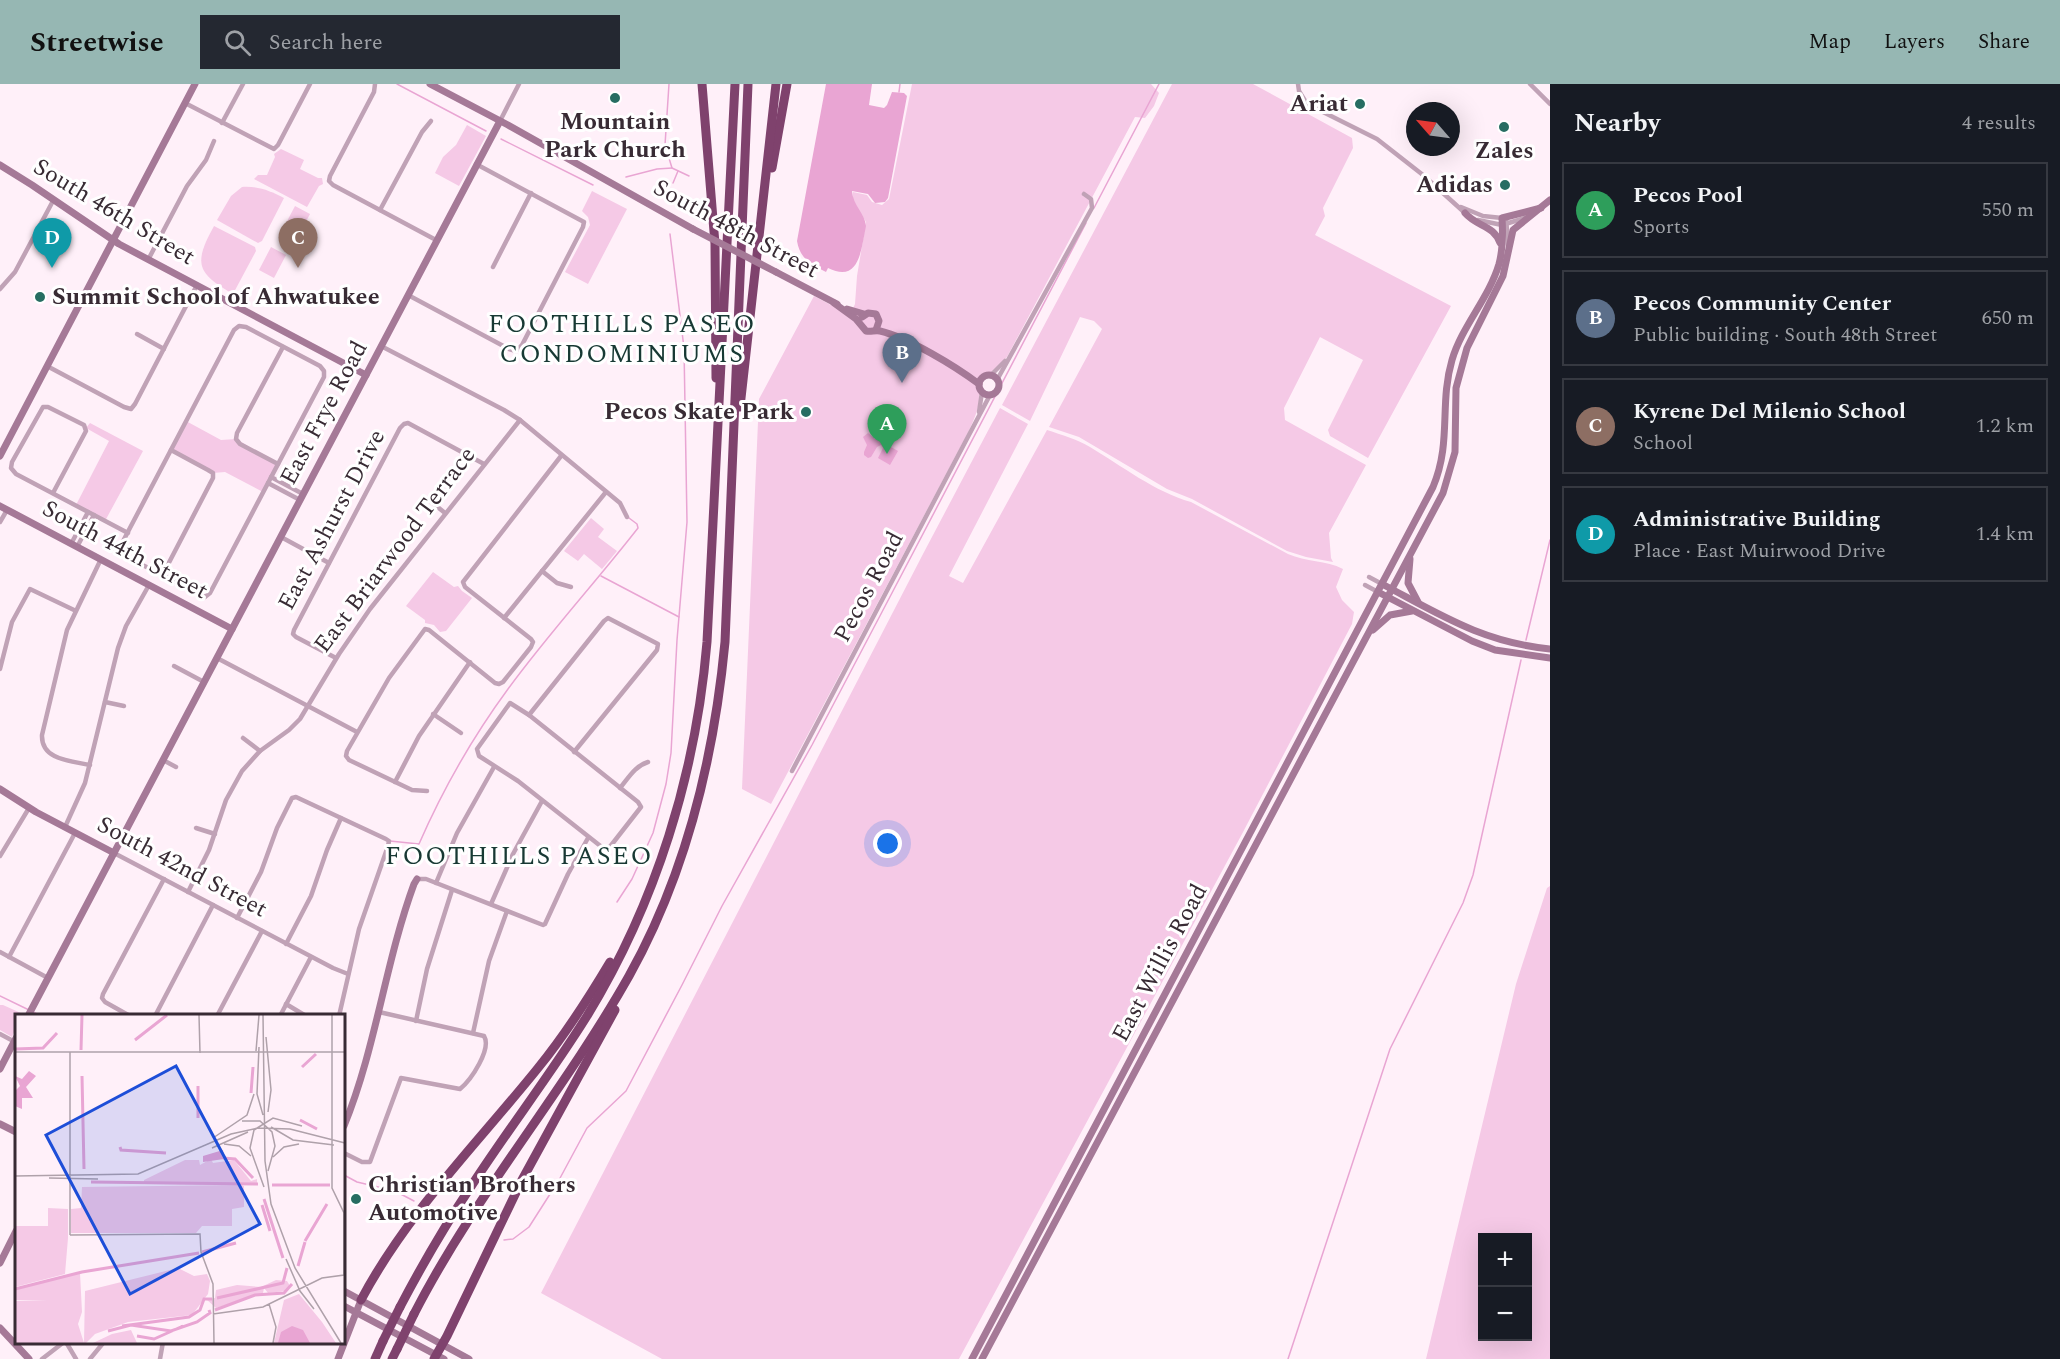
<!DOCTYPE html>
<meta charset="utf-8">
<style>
:root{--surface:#171b24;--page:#242831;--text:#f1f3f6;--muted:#9ea1a6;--line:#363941;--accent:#96b7b3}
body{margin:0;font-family:Spectral,serif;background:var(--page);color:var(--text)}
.controls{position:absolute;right:18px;bottom:18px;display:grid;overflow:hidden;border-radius:0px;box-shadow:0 6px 24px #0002}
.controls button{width:54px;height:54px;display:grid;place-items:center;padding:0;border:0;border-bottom:2px solid var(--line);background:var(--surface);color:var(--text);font:30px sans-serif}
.compass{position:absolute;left:1406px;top:18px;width:54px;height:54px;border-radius:50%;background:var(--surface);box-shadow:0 6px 24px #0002;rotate:298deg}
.you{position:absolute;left:888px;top:760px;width:21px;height:21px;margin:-15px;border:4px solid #fff;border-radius:50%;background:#1a73e8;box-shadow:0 0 0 9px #1a73e833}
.badge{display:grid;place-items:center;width:39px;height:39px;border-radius:50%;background:var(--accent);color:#fff;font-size:20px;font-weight:700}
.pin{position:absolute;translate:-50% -50px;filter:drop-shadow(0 2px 3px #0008)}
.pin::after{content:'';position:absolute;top:32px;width:21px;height:18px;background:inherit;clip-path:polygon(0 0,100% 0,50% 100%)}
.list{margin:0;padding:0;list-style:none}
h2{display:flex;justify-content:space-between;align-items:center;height:78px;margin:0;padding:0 24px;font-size:26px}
h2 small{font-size:20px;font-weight:400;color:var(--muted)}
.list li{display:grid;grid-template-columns:39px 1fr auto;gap:18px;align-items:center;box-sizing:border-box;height:96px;margin:0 12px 12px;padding:0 12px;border:2px solid var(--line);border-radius:0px}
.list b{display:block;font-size:22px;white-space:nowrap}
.list p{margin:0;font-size:20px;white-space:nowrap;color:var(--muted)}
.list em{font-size:20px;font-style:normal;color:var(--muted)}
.icon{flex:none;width:33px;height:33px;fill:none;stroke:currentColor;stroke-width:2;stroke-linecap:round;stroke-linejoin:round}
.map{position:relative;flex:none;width:1550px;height:1275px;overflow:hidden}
header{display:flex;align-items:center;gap:36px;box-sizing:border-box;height:84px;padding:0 30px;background:var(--accent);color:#111}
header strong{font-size:28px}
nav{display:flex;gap:33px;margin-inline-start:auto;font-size:21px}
.search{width:420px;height:54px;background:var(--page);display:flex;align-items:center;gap:15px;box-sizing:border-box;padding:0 21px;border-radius:0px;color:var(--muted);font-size:22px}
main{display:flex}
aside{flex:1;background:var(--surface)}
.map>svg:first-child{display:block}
</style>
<header>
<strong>Streetwise</strong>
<div class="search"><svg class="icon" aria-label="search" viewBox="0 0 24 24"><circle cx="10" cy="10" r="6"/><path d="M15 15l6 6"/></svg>Search here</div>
<nav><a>Map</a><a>Layers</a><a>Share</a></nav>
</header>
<main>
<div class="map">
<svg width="1550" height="1275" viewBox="0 0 1550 1275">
<rect width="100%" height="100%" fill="#fff0f9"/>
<g fill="#f5c9e6" fill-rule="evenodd">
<path d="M 912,0 L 1151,0 L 1159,9 L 1154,22 L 1145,34 L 1135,33 L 1007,273 L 991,288 L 987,289 L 978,306 C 985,323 961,361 953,377 L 771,720 L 742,705 L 759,315 L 814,212 L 850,231 L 855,220 L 857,192 L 866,138 L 853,117 L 853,108 L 867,111 L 872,118 L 882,121 L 889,115 Z"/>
<polygon points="1172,0 1253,0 1352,54 1353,64 1323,124 1325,132 1315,151 1451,222 1368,374 1330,352 1328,346 1363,276 1320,253 1284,324 1285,336 1366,381 1329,449 1331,474 1333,478 1306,473 1287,467 1192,415 1167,405 1079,353 1049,343 1102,245 1094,237 1080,233 1030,337 1002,321"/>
<polygon points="467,41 486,52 459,102 435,89 443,73 456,61"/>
<polygon points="281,65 304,76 300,85 318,94 322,94 323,100 319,102 307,123 254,95 258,91 267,91 275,73 274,70"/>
<path d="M 242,103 C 259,102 270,107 284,114 L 262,157 L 258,159 L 217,136 L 231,112 Z"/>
<polygon points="592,107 627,125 588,200 565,188 590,141 588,133 582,127"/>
<polygon points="295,122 310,130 300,149 285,141"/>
<path d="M 214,142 L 255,163 L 256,167 L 233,210 C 197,189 193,180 214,142 Z"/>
<polygon points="271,163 286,171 274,194 259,186"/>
<path d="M 1000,324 L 1028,340 L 949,492 L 963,499 L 1047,346 C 1062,351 1077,355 1090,363 C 1122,382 1155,408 1191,418 L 1288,470 C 1306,478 1326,476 1343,485 L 1336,503 L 1342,516 L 1354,528 L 1352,540 L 1242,750 L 959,1275 L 662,1275 L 541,1209 L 923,470 Z"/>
<polygon points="186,337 221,356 236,355 278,380 263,408 225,388 213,389 171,366"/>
<polygon points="90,339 143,367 105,437 76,421 109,357 86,344"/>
<polygon points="591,434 604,445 598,453 617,467 602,485 584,470 578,477 564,467"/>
<polygon points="433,488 454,503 458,502 462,507 472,514 446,547 440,548 434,541 425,539 425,536 406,522"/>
<path d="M 1550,802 L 1550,1275 L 1426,1275 L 1516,900 L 1547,804 ZM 1482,1154 L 1528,1154 L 1528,1252 L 1482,1252 Z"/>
<polygon points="0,921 3,921 23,930 16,932 16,943 12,953 0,946"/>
</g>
<g fill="#e9a5d3">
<path d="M 826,0 L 872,0 L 869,21 L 884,24 L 887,21 L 892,8 L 904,9 L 907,12 L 888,114 L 885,118 L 875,119 L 868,110 L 852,107 C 853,122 865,129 866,142 C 861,165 860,200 828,184 L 826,188 C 811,180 800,175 797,157 Z"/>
<polygon points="868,349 875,355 879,352 882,353 884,359 898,367 890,381 878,374 883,364 881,361 877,363 871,373 868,374 864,371 864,368 867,361 863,353"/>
</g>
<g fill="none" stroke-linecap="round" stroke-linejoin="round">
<g stroke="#e9a5d3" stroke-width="1.5">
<polyline points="397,0 486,47"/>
<polyline points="669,0 665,61 672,84 689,92"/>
<polyline points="899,8 900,0"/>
<polyline points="501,55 593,101"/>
<polyline points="626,93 657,85 672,84"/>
<polyline points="673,99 678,87"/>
<polyline points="1094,124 1159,0"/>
<polyline points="601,492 679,533"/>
<polyline points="1526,556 1550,456"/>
<path d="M 390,757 L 419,760 C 443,705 472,654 508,605 C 549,549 596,498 638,444 L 637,440 L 629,434"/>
<polyline points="617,818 632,795 653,749 666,700 671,669 677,556 687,438 684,264 670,150"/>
<polyline points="0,912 29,926"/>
<polyline points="33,928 41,932"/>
<polyline points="344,1091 357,1098 395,1107 414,1117"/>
<polyline points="504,1156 513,1155 529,1143 559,1096 587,1044 626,1007 682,901 722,822 812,661 882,528 1086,139"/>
<polyline points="1288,1275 1390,965 1463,819 1473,791 1521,576"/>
</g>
<g stroke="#c0a2b6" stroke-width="4.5">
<polyline points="375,0 374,8 330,92 329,97 333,101 436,156"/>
<polyline points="1298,0 1299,7 1307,20 1377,55 1423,91 1465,129"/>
<polyline points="1530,0 1550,20"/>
<polyline points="185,19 274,65 278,61 310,0"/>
<polyline points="500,37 519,0"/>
<polyline points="222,39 243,0"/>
<polyline points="1461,123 1483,132 1502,134"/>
<polyline points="380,126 422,48 431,37"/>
<polyline points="1506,133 1508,161"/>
<polyline points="1478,136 1502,141 1525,134"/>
<polyline points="148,176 187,102 206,76 214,57"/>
<polyline points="493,183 531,109"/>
<polyline points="0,205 15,188 54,115"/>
<polyline points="408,211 509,265 516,267 522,261 583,143 584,138 476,80"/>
<polygon points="239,242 246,243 320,282 324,287 324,293 210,509 205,513 125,472 120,467 121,461 234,246"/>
<polyline points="137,250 164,265"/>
<polyline points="381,262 504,326 520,336 620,419 627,433"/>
<polyline points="47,282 124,323 131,325 135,320 197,201"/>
<polyline points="990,292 1005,277"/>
<polyline points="997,296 1092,124 1091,115 1084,110"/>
<polyline points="979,328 982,308"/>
<polyline points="278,380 240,360 236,355 237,349 283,263"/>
<polyline points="271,393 303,410"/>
<polyline points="268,399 300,416"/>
<polyline points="53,409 86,347 84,341 48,323 43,323 12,378 11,384 16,390 128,449"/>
<polyline points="429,416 445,429"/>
<polyline points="0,438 7,426"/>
<polyline points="281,453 329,479"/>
<polyline points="71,460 88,428"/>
<polyline points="77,463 94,431"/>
<polyline points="542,487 557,499 571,503"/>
<polyline points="162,492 213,394 213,389 208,386 171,366"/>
<polyline points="1369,493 1382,500"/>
<polyline points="1365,501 1378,508"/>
<polyline points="504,534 606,408"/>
<polyline points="217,574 357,648"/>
<polyline points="336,574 296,553 293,550 294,546 400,344 404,340 408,339 484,380"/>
<polyline points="174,582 204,598"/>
<polyline points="0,585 12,538 30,505 74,526"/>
<polyline points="105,618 124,622"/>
<polygon points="510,619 529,631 638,718 641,723 609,764 603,764 518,697 479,672 477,665"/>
<polyline points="433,630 461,649"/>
<polyline points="529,631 604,537 608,534 658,560 657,566 574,668"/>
<polyline points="243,654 260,667"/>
<polyline points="163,676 176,683"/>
<path d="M 90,681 C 71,677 41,676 42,651 L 67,546 L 101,475"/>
<polyline points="792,687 990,311"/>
<polyline points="395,698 419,652 470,578"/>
<path d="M 620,704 C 629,693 635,682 648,678"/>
<polyline points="427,707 412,706 349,676 346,672 347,667 389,594 425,545 429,546 495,599 499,600 503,598 531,563 533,558 531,555 465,503 463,498 561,372"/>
<polyline points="65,743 85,699 118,564 126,542 149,501"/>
<polyline points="196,744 215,750"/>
<polyline points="114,769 333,884 348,890"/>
<polyline points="0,772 29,724"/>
<polyline points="417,795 426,795 543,841 545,840 568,790 588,754"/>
<polyline points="436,799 457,749 494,683"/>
<polyline points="188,808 209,766 226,716 242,687 260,667 289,646 300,635 339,570 370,525 520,336"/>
<polyline points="491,820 513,770 542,717"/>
<polyline points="237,834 261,788 277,744 292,714 296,713 386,755 389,757 388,762 359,845 339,932"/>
<polyline points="286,860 311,812 327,766 341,734"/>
<polyline points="0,868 48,894"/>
<polyline points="9,873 75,749"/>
<polyline points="286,920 306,932"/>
<polyline points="130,932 105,918 102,914 103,910 164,795"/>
<polyline points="155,932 213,821"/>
<polyline points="217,932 262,847"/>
<polyline points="280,932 311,873"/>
<polyline points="416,937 427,885 452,806"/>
<polyline points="473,949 489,877 507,827"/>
<polyline points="0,950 15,958"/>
<path d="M 344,1069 L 362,1078 L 370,1078 L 401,994 L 460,1005 C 471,996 492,965 484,952 L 379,928"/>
<polyline points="66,1258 76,1275"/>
<polyline points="42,1275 64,1258"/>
<polyline points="90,1275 104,1258"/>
<polyline points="160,1275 163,1258"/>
</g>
<g stroke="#a57997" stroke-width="7">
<polyline points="430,0 508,41 693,145"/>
<polyline points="0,81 32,101 119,160 366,291"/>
<path d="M 1465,129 C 1477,143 1494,141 1500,159"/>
<polyline points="776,188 837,220"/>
<path d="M 834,219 L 856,235 L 866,247 C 871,248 875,246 880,247 C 909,254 955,282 979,300"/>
<polyline points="847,225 864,230"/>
<polyline points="862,233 868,229 876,230 879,237 876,246"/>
<circle cx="989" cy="301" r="10"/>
<polyline points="0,372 195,0"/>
<polyline points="0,422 232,545"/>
<polyline points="1410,475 1408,499 1418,518"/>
<path d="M 1382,500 C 1441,531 1482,558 1550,565"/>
<polyline points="1378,508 1472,557 1495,566 1550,574"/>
<polyline points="1373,546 1390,531 1412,527"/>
<polyline points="0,705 36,728 114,769"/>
<polyline points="28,932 500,37"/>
<polyline points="0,985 16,954"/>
<polyline points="0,1040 16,1048"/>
<path d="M 344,1042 C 376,964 385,879 414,800 L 417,795"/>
<polyline points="0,1179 16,1147"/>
<polyline points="344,1207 469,1275"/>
<polyline points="344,1222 444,1275"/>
<polyline points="0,1244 29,1275"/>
<polyline points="338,1275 361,1216"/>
<path d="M 972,1275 L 1433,403 C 1452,358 1439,320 1452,276 C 1462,242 1489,214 1499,180 C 1503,165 1503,150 1502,134 L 1541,124"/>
<polyline points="982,1275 1443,409 1455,368 1456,304 1467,264 1503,192 1513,146 1550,116"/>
</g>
<g stroke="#7f426d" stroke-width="9">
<polyline points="702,0 715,160 716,294"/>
<polyline points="772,84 787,0"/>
<polyline points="740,323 776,0"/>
<path d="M 361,1216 C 407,1129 477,1060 538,984 C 565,951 588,915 610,878"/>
<path d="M 400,1223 C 422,1181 446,1140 472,1101 C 509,1044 551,990 587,932 C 656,819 696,690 707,558 L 735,0"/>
<path d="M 414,1230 C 475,1111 563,1009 629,892 C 686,790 714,674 725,558 L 748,0"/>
<polyline points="375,1275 383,1257"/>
<polyline points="392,1275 397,1265"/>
<polyline points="434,1275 447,1252 522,1096 615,926"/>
</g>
<polyline stroke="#a57997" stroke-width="7" points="693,145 776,188"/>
<g stroke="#7f426d" stroke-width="9">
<polyline points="383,1257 400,1223"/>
<polyline points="397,1265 414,1230"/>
</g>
</g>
<g fill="#276d62" stroke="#fff" stroke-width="2">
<circle cx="615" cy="14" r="6"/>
<circle cx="1360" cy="20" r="6"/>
<circle cx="1504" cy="43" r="6"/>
<circle cx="1505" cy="101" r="6"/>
<circle cx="40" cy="213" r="6"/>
<circle cx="806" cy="328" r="6"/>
<circle cx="356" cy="1115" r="6"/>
</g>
<g text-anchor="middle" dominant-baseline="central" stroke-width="6" stroke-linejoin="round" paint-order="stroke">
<g font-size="24" font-weight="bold" fill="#382b34" stroke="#fff" text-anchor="end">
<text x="1348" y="20">Ariat</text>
<text x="615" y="38" text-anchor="middle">Mountain<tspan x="615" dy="28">Park Church</tspan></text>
<text x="1504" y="67" text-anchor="middle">Zales</text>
<text x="1493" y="101">Adidas</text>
<text x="52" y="213" text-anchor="start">Summit School of Ahwatukee</text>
<text x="794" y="328">Pecos Skate Park</text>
<text x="368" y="1101" text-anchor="start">Christian Brothers<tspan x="368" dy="28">Automotive</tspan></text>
</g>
<g font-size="24" fill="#382b34" stroke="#fff">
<text transform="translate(114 128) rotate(31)">South 46th Street</text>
<text transform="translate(736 145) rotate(28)">South 48th Street</text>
<text transform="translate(324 329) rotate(-62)">East Frye Road</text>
<text transform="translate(332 436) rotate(-62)">East Ashurst Drive</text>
<text transform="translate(125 466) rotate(28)">South 44th Street</text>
<text transform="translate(395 466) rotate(-53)">East Briarwood Terrace</text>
<text transform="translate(869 503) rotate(-62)">Pecos Road</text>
<text transform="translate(182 783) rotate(28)">South 42nd Street</text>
<text transform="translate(1160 879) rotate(-62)">East Willis Road</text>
</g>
<g font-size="26" letter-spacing="1.5" fill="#183934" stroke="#fff">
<text x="622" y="240">FOOTHILLS PASEO<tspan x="622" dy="30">CONDOMINIUMS</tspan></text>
<text x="519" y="772">FOOTHILLS PASEO</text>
</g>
</g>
<g transform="translate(15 930)">
<rect width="330" height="330" fill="#fff0f9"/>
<path d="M 196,145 L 198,149 L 219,146 L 236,167 L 242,165 L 242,169 L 224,170 L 229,172 L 229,193 L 217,195 L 217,212 L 187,212 L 181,219 L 56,219 L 56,195 L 66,194 L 67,173 L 220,171 L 129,170 L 129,166 L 170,146 L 184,146 L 185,151 ZM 0,172 L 1,212 L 33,212 L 33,194 L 53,195 L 53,224 L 50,260 L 0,273 ZM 163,254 L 179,262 L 192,260 L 195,267 L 193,280 L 177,301 L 113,308 L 80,320 L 71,329 L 0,329 L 0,287 L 32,286 L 0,286 L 0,276 L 65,259 L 67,298 L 63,310 L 69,329 L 70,277 ZM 261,266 L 272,267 L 275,272 L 270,277 L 253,279 L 249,274 L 248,279 L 201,294 L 191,285 L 200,284 L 201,276 L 222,271 L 246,273 ZM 284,280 L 307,308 L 321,329 L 259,329 L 269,286 ZM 116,316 L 122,329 L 78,329 L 97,320 Z" fill="#f5c9e6"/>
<path d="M 14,57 L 21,62 L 11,73 L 18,84 L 7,84 L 7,95 L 0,92 L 0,77 L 5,72 L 0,62 L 7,65 ZM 208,136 L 209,145 L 188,148 L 188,142 ZM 277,312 L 288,316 L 295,329 L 263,329 L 266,318 Z" fill="#e9a5d3"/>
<path fill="none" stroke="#e9a5d3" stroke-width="3" d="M 120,26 L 152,1M 0,35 L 28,34 L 42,19M 66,36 L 67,1M 287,53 L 301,40M 67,62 L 69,155M 183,72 L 183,104M 236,79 L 238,53M 285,106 L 302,115M 105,133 L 106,136 L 151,139M 208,144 L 220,145 L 238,164M 76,168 L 243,170M 257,171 L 315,171M 249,185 L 268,244M 247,191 L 255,217M 290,227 L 312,190M 187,238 L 221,229M 283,252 L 290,228M 0,275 L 67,258 L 184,239M 202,284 L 268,269 L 272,254M 200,296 L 240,281 L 269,279 L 277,270M 107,312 L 174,303 L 185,296 L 189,285 L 197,285M 93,317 L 116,311 L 156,317 L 182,308 L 195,299 L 194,296M 122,322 L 139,325 L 168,312"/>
<path fill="none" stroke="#afa1aa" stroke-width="1.5" d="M 184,1 L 185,39M 248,1 L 250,147 L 256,190 L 280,254 L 326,329M 251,23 L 256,76 L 253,98M 244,33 L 242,80 L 248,101M 241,37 L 244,1M 0,38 L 330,38M 227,107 L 245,107 L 257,118 L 260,132 L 253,157M 256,113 L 278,126 L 319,131M 198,124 L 232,101 L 239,80M 209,130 L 224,132 L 236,142M 197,134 L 233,118M 258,143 L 269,133 L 284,130M 0,162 L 123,160 L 216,120 L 243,114 L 275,115 L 330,129M 34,164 L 83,165M 249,173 L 235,134 L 239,116 L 258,104 L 287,112M 55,221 L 185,220 L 186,238 L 198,270 L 199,329M 55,221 L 55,38M 271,245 L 285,277 L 299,295M 254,290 L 261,313 L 258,329M 198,300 L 248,293 L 307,264 L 329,261 L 329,199 L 317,174 L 317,1"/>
<path fill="#1d4ed8" fill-opacity="0.15" stroke="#1d4ed8" stroke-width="3" d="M 161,52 L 245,210 L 115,280 L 31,121 Z"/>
<rect width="330" height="330" fill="none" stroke="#382b34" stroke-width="3"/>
</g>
</svg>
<div class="controls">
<button>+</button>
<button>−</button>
</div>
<svg class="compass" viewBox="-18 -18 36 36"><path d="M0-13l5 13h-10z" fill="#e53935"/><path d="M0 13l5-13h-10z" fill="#9ea1a6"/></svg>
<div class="you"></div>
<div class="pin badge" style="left:887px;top:370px;background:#2e9e5b">A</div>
<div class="pin badge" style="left:902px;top:299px;background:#5c6f8a">B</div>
<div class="pin badge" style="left:298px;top:184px;background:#8d6e63">C</div>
<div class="pin badge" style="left:52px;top:184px;background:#0f9aa8">D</div>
</div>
<aside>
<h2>Nearby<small>4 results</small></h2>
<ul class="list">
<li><span class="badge" style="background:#2e9e5b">A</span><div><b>Pecos Pool</b><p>Sports</p></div><em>550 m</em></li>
<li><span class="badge" style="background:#5c6f8a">B</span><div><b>Pecos Community Center</b><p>Public building · South 48th Street</p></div><em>650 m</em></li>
<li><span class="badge" style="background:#8d6e63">C</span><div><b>Kyrene Del Milenio School</b><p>School</p></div><em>1.2 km</em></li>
<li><span class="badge" style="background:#0f9aa8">D</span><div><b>Administrative Building</b><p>Place · East Muirwood Drive</p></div><em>1.4 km</em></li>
</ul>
</aside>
</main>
